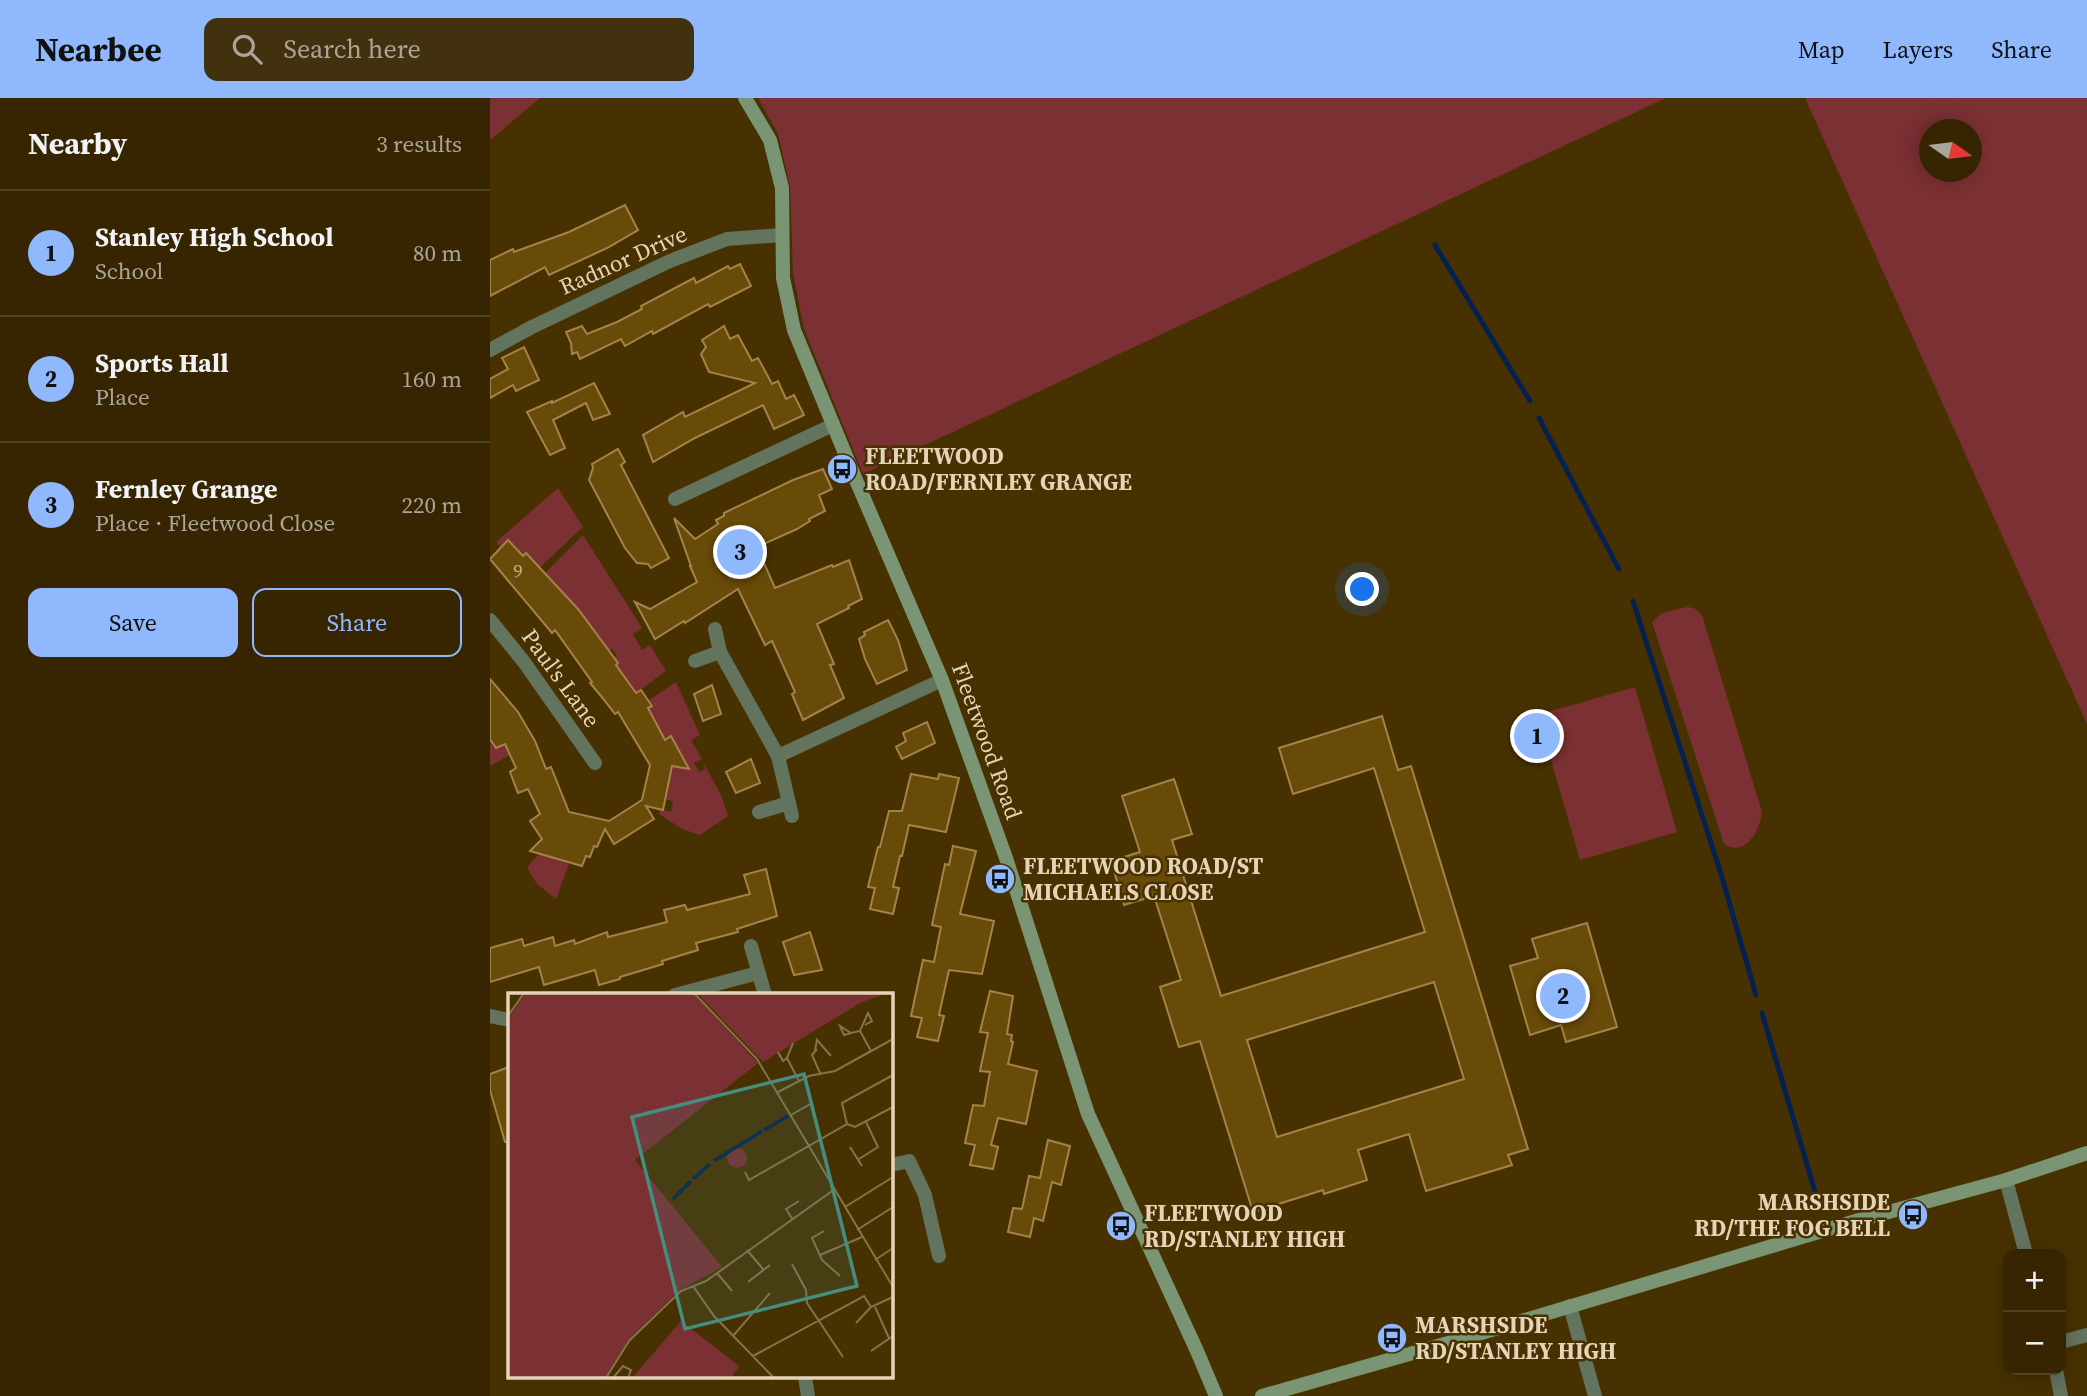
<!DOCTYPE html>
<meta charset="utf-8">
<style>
:root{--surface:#362500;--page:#41310f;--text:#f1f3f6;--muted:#aaa599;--line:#504222;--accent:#8fb8fd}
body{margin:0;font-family:"Source Serif 4",serif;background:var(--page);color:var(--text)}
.controls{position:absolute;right:21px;bottom:21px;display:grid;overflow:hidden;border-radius:14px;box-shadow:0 4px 18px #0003}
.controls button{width:63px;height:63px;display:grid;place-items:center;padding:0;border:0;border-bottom:2px solid var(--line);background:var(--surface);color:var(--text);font:35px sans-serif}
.compass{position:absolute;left:1429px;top:21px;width:63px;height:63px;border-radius:50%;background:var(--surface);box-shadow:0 4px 18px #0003;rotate:104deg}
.you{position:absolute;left:873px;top:492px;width:24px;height:24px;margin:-18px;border:5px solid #fff;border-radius:50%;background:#1a73e8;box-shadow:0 0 0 10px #1a73e833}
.badge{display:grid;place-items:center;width:46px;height:46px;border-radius:50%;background:var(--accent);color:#111;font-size:23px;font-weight:700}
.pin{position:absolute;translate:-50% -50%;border:4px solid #fff;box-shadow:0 2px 7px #0006}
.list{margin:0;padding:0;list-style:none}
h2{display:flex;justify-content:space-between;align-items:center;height:91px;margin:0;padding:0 28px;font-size:30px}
h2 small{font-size:23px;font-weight:400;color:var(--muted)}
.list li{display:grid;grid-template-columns:46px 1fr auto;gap:21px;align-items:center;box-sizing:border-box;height:126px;padding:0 28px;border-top:2px solid var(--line)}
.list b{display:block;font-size:26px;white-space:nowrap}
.list p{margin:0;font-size:23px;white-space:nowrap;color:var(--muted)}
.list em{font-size:23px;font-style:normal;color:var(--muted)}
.actions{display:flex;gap:14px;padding:21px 28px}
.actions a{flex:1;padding:16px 0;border:2px solid var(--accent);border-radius:14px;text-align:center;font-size:24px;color:var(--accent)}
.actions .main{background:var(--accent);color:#111}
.icon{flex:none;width:38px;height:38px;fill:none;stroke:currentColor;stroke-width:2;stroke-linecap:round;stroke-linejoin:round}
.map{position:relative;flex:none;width:1597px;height:1298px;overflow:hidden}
header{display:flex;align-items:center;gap:42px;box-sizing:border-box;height:98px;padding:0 35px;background:var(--accent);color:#111}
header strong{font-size:33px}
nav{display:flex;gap:38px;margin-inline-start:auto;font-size:24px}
.search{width:490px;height:63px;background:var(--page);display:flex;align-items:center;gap:18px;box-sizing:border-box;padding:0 24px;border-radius:14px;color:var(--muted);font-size:26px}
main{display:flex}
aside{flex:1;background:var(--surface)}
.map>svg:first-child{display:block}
</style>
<header>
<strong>Nearbee</strong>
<div class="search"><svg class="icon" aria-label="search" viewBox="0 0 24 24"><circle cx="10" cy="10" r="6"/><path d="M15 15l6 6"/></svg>Search here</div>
<nav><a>Map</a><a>Layers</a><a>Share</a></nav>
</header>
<main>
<aside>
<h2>Nearby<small>3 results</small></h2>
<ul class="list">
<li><span class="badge">1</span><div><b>Stanley High School</b><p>School</p></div><em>80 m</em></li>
<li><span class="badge">2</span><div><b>Sports Hall</b><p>Place</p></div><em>160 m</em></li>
<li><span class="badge">3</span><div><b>Fernley Grange</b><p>Place · Fleetwood Close</p></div><em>220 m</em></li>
</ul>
<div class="actions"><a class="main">Save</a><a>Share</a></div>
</aside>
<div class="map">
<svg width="1597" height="1298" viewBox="0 0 1597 1298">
<rect width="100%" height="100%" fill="#483100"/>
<g fill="#7b3033" fill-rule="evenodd">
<polygon points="0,0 50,0 0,42"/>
<polygon points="268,0 1176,0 373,376 314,231 303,175 300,89 288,36"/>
<path d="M 1315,0 L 1597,0 L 1597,626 ZM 1440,32 L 1482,32 L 1482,74 L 1440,74 Z"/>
<polygon points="68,390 93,429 46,473 39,466 43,462 37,455 33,458 18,442 10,449 6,444"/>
<path d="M 93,437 L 152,530 L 143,536 L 152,552 L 160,547 L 176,573 L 146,595 L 126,567 L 129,565 L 125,559 L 127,558 L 122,551 L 119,553 L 116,549 L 113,552 C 99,530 76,485 51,479 Z"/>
<path d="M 1197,509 L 1204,510 L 1212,517 L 1272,714 C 1270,728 1262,749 1245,750 C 1244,750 1235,747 1234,746 L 1162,524 L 1172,515 Z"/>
<polygon points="186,584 210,637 201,642 212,661 204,665 209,674 215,671 212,662 231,697 238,718 210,737 192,731 169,716 170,711 181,714 183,703 175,701 182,668 189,669 191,662 181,639 175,642 158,610 162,608 159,602"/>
<polygon points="1145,589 1187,734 1090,762 1048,617"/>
<polygon points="0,637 6,650 15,646 20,657 0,668"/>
<polygon points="74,717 68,762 79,766 66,801 47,786 37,769 55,750 50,743"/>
</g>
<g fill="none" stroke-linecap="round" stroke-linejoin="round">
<g stroke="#05214f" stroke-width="5">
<polyline points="945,147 1040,303"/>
<polyline points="1049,320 1129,471"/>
<polyline points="1143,503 1231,776 1266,897"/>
<polyline points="1272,915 1329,1107"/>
</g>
</g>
<g fill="#684a09" stroke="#a4834a" stroke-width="2" fill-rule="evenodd">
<polygon points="135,107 148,132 117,150 59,177 55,169 0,198 0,162 23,151 24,154 79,134"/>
<polygon points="250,166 261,188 220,209 218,206 163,236 162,233 135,248 131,241 90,261 87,254 82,256 81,245 76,234 92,228 97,236 127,224 152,211 151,208 204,180 206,185 238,168 240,171"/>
<polygon points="234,228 240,241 248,237 262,263 268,260 282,286 288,283 296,301 304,297 314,317 284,331 273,307 205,340 163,364 153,337 193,314 195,319 265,285 219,274 211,256 216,249 212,242"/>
<polygon points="34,249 49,282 26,293 23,287 0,300 0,281 18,271 12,260"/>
<polygon points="104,285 120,316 103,322 96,305 63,322 75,350 60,357 37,314 62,303 62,305"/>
<polygon points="128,351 135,364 131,367 179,460 161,470 158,466 147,465 135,450 99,382 103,370 102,366"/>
<polygon points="333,371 342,391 329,397 335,413 319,421 320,423 307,431 267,449 285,490 342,467 343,469 359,462 372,501 358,508 359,510 327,526 344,566 340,567 354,600 313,622 302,596 305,594 282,543 275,547 248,491 195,525 194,523 165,541 145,504 160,511 207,484 200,468 201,468 184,420 205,441 228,426 226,422 234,418 234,415 303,382"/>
<polygon points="18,442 33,458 36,455 88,511 128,565 126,567 146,595 151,592 162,608 158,610 175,642 181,638 199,671 182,668 173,712 156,708 164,721 124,746 115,731 107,749 104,748 100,759 96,758 92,768 40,753 52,741 40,723 50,716 38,691 28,695 20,674 26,670 15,646 6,650 0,641 0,581 28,614 45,643 56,671 61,669 79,714 119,723 152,702 160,667 128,614 125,616 111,598 100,585 102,584 65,532 62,535 0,461"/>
<polygon points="398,522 408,542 417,572 387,586 375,561 369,541 375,537 374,534"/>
<polygon points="222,587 231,616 213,623 204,596"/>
<path d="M 892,618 L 908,672 L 921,668 L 1038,1051 L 1018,1057 L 1022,1067 L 936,1093 L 919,1036 L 868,1052 L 877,1082 L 834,1096 L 833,1092 L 763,1114 L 710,943 L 689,949 L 670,889 L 691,882 L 664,798 L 634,807 L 621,763 L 650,754 L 632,698 L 684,681 L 702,736 L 682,742 L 731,898 L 935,834 L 884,670 L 803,696 L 789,650 ZM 944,884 L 974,981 L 787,1039 L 757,942 Z"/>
<polygon points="437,624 445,645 412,661 406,649 416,643 413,635"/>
<polygon points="261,661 270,685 246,695 236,674"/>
<polygon points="421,676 448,681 449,676 469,680 456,734 419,727 412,758 410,758 403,789 409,790 403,816 380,811 385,790 378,789 388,749 390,749 399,713 412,713"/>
<polygon points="463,748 486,753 470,816 504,823 492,876 459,872 449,917 454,918 448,943 427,939 432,920 421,918 433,862 444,864 451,829 442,827 455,766 459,767"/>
<polygon points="276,771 287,818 247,831 248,834 206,845 208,852 172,863 173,866 130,879 130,881 109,887 105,872 54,887 49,869 0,884 0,850 32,841 34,848 63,839 65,848 84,842 85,846 117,834 118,839 177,824 174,812 195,807 197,812 260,796 254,777"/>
<polygon points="1097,825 1127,929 1076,944 1071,927 1040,937 1020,868 1048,860 1042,841"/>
<polygon points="320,834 332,872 304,877 293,844"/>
<polygon points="500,893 523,898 517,936 522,937 521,943 523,944 518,966 547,973 536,1026 508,1020 501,1047 508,1049 503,1071 480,1067 485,1047 475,1045 483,1007 494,1008 500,974 490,973 498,935 490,934"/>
<polygon points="19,969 19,1044 15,1044 0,992 0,976"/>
<polygon points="558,1042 580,1048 571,1087 562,1084 553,1123 544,1120 540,1139 518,1134 523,1110 532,1111 539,1078 550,1080"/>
</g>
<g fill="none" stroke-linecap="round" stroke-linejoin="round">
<g stroke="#62735e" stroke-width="14">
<polyline points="0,252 42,229 180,163 237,141 292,137"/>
<polyline points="185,401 343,327"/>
<polyline points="0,522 34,564 105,665"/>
<polyline points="225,531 230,554 288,658 302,718"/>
<polyline points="205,563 230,554"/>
<polyline points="288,658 452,582"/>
<polyline points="269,714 299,705"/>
<polyline points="261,848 275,897"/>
<polyline points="185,897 268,875"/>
<polyline points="0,918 19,922"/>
<polyline points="401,1067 419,1063 435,1097 449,1158"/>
<polyline points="1516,1082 1536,1156"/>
<polyline points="1080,1208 1105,1298"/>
<polyline points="1571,1244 1597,1237"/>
<polyline points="1566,1272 1571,1298"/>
<polyline points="315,1279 318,1298"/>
</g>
<g stroke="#7a9574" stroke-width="14">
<polyline points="255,0 280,42 292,90 293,180 304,232 366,382 452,582 516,760 598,1016 707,1253 726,1298"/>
<polyline points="772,1298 958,1245 1369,1122 1516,1082 1597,1055"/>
</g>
</g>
<defs>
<g id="bus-disc" transform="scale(1.575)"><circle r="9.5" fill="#8fb8fd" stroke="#483100"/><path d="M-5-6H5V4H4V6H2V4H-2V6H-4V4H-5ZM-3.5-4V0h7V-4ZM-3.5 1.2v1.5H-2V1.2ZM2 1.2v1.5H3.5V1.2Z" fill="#111"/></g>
</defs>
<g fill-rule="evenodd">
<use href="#bus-disc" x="352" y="371"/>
<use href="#bus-disc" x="510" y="781"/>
<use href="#bus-disc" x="1423" y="1117"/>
<use href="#bus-disc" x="631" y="1128"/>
<use href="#bus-disc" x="902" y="1240"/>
</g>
<g text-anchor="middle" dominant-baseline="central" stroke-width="5" stroke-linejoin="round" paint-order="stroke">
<g font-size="19" fill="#c6b28c">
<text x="28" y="472">9</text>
</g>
<g font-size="23" fill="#e5d4b7" stroke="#483100">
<text transform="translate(133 162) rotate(-24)">Radnor Drive</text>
<text transform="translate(71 580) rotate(54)">Paul's Lane</text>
<text transform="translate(497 643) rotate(70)">Fleetwood Road</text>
</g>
<g font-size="23" font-weight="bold" fill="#e5d4b7" stroke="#483100" text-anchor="start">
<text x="375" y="358">FLEETWOOD<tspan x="375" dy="26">ROAD/FERNLEY GRANGE</tspan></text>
<text x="533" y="768">FLEETWOOD ROAD/ST<tspan x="533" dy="26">MICHAELS CLOSE</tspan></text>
<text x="1400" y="1104" text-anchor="end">MARSHSIDE<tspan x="1400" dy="26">RD/THE FOG BELL</tspan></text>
<text x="654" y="1115">FLEETWOOD<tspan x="654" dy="26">RD/STANLEY HIGH</tspan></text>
<text x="925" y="1227">MARSHSIDE<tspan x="925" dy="26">RD/STANLEY HIGH</tspan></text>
</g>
</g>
<g transform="translate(18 895)">
<rect width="385" height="385" fill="#483100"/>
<path d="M 18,0 L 185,0 L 250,70 L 127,167 L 214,274 L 172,297 L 120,347 L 97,385 L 0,385 L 0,26 ZM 189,0 L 380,0 L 352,10 L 255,69 ZM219 165a10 10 0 1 1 20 0a10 10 0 1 1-20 0ZM 173,328 L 231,373 L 223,385 L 124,385 Z" fill="#7b3033"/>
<path fill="none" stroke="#05214f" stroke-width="3.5" d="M 256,137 L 280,123M 206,168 L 254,138M 185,186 L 202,171M 165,206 L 183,188"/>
<path fill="none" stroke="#877249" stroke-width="2" d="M 186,0 L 249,66 L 385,294M 0,23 L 16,0M 352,38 L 363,58M 343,40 L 336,42 L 332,33 L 343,40 L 352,38 L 360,20 L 364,28 L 357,32M 309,56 L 304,62 L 312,80M 307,57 L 309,47 L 323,63M 270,59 L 275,68 L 279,65 L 285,50M 279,65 L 291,88M 270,99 L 301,83 L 327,78 L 385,46M 283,122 L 304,110M 339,131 L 347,134 L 385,114M 342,154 L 354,173M 351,166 L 370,154 L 358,129M 237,179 L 241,187 L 339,131 L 334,110 L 385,82M 337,214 L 385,184M 285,227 L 278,216 L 291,208M 349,237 L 385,214M 316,238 L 304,245 L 314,267 L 332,283M 239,257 L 255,276M 312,262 L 354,244M 367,267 L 385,255M 284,271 L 298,297 L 299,310 L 335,364M 209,280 L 224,298M 240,289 L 262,272M 185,293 L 206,323 L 266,385M 367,314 L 381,345M 348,330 L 363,314M 225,343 L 262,300M 363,358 L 385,343M 245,363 L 356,303 L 363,314 L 385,304M 98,385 L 121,348 L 173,298 L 198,288 L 327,196M 105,385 L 115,373 L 123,377 L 120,385"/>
<path fill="#448e80" fill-opacity="0.15" stroke="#448e80" stroke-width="3.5" d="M 296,81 L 349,293 L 177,336 L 124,124 Z"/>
<rect width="385" height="385" fill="none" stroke="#e5d4b7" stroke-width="3.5"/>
</g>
</svg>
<div class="controls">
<button>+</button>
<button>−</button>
</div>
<svg class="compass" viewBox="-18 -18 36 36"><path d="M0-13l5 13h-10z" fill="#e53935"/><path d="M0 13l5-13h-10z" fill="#aaa599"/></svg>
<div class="you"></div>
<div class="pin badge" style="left:1047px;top:638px">1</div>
<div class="pin badge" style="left:1073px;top:898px">2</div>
<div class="pin badge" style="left:250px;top:454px">3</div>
</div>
</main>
